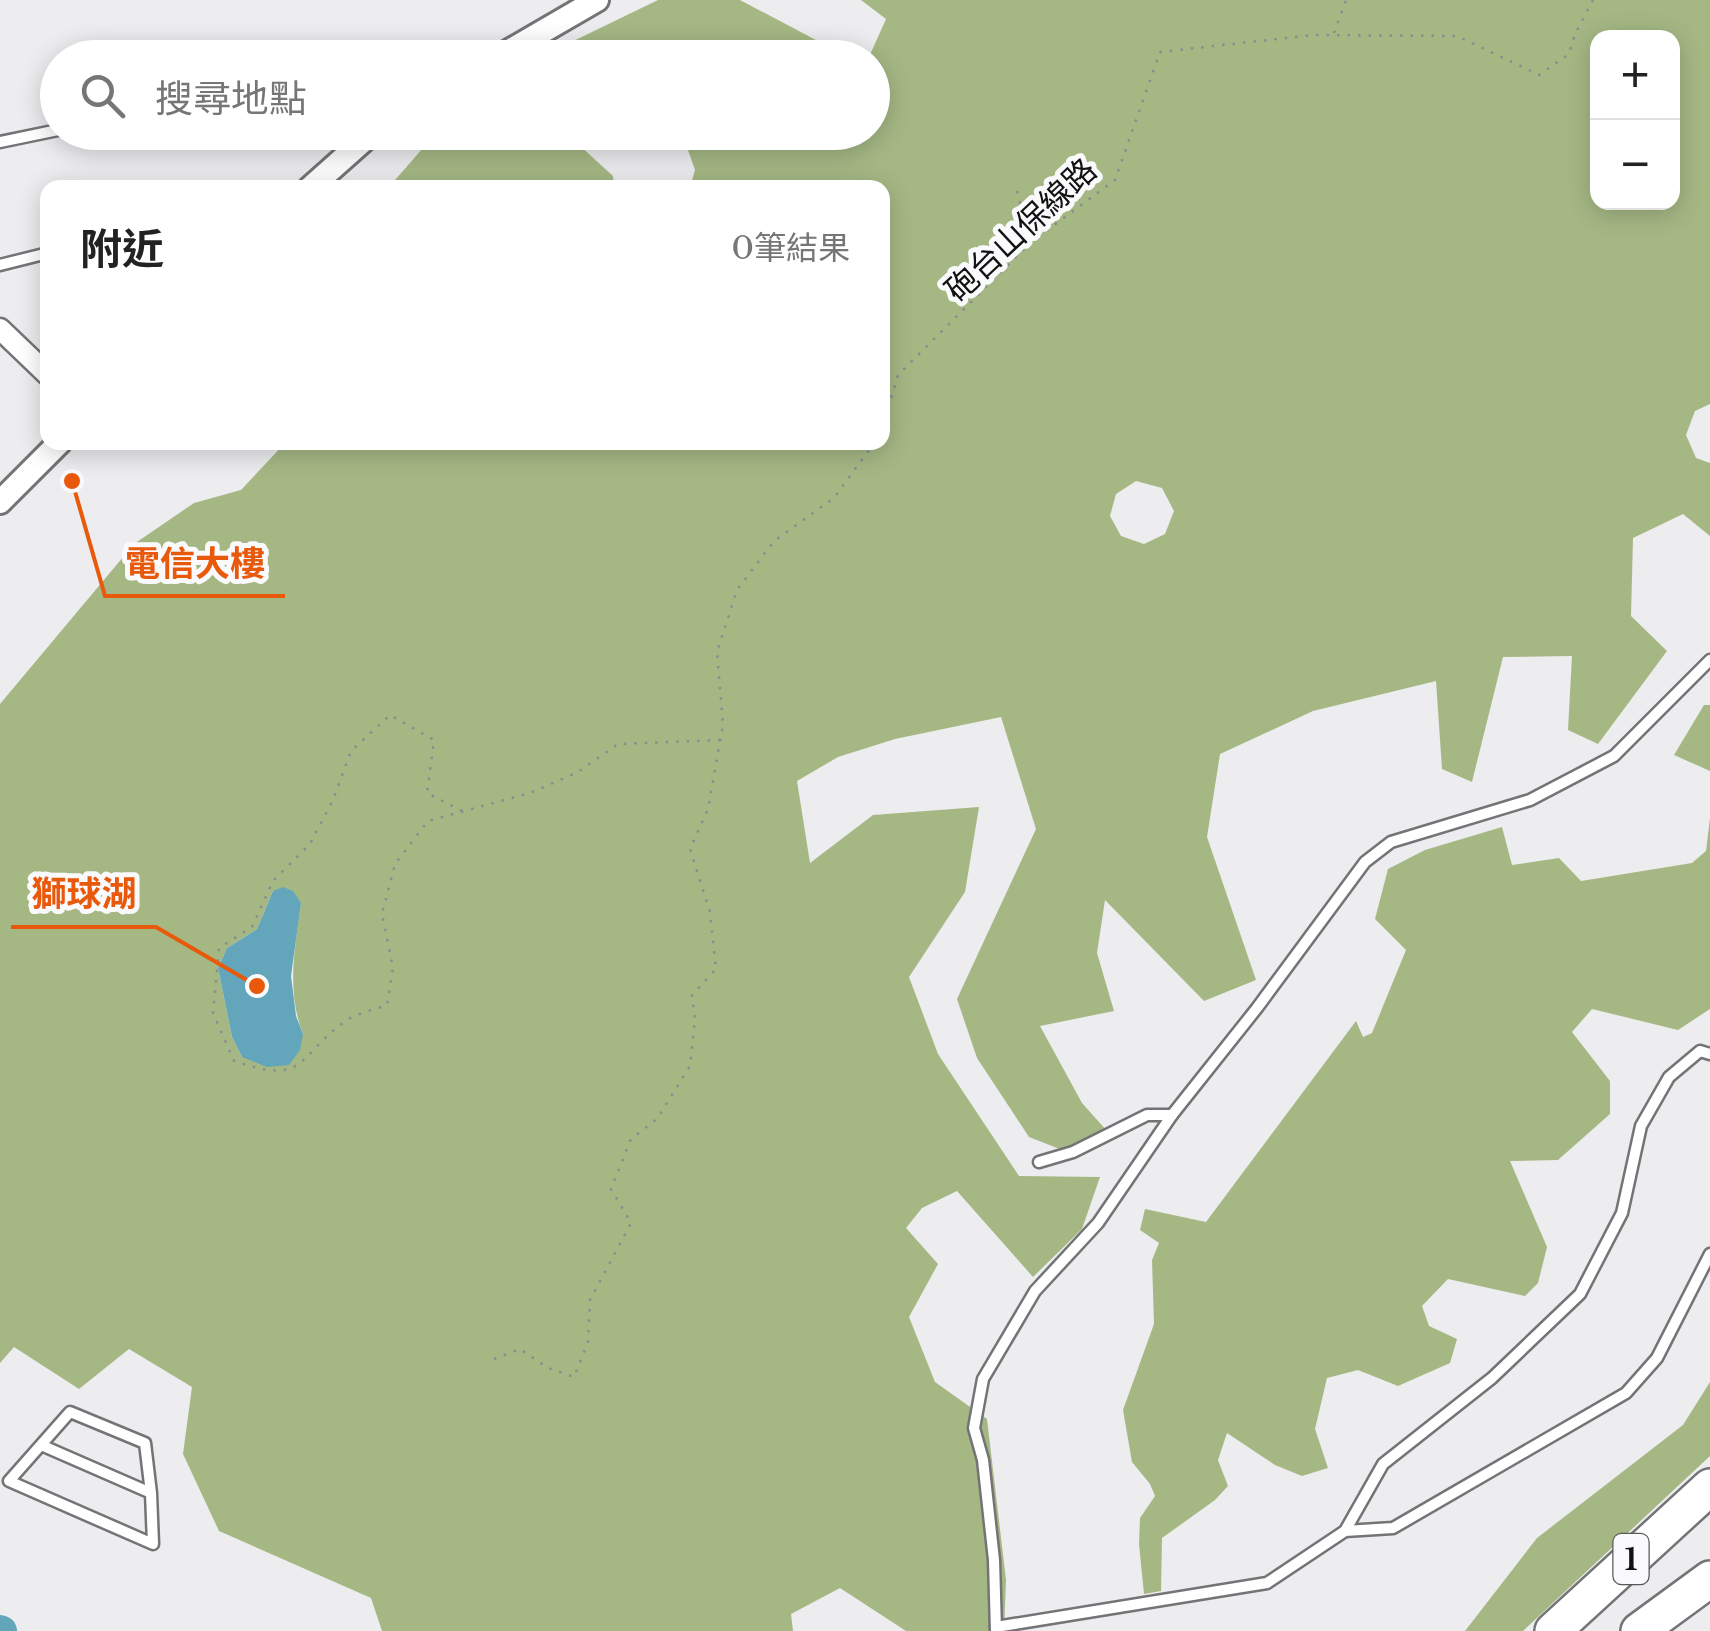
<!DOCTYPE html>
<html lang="zh-TW">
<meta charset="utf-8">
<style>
:root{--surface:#fff;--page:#f2f2f2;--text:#222;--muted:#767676;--line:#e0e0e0}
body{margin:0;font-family:"Libre Baskerville","Noto Sans TC",serif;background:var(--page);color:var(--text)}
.controls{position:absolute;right:30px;top:30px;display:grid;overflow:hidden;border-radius:20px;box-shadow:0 5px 25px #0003}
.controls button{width:90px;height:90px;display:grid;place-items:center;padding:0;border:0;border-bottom:2px solid var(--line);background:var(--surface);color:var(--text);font:50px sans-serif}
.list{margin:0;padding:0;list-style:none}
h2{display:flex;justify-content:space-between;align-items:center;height:130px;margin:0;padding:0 40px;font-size:42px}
h2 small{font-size:32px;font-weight:400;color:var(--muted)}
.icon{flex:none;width:55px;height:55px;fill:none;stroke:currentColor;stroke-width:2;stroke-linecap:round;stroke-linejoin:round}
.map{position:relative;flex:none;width:1710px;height:1631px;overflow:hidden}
.search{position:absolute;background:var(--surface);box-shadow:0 5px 25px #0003;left:40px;top:40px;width:850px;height:110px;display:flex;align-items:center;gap:25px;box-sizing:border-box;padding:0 35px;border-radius:55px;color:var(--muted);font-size:38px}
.panel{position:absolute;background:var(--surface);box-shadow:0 5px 25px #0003;left:40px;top:180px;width:850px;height:270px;border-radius:20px}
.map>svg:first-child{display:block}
</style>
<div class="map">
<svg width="1710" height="1631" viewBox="0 0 1710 1631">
<rect width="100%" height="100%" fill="#edecef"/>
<g fill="#a5b884" fill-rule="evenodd">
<polygon points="658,0 740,0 848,57 565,58 559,48"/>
<path d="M 861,0 L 1710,0 L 1710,404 L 1695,411 L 1686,435 L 1696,458 L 1710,463 L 1710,536 L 1683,514 L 1633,538 L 1631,616 L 1667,651 L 1598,744 L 1568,730 L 1572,656 L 1503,657 L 1472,782 L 1442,769 L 1436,681 L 1313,711 L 1220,754 L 1207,837 L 1256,980 L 1204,1001 L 1105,900 L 1097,953 L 1114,1011 L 1040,1026 L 1082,1103 L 1107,1131 L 1075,1155 L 1029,1137 L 977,1058 L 957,999 L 1036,829 L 1001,717 L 895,739 L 838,757 L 797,781 L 810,863 L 873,815 L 979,807 L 965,892 L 909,977 L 938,1054 L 1019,1176 L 1100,1177 L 1082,1229 L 1033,1277 L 957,1191 L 922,1208 L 906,1228 L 938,1264 L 909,1317 L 935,1382 L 987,1419 L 1006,1580 L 1004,1631 L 906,1631 L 840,1588 L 791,1614 L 793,1631 L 382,1631 L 371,1598 L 219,1531 L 183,1454 L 192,1387 L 129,1349 L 79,1389 L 14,1347 L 0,1363 L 0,704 L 134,544 L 194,503 L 241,490 L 285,443 L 882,442 L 882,188 L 690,187 L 695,170 L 682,133 L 872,132 L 872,58 L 869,57 L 886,19 ZM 1598,38 L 1672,38 L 1672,202 L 1598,202 ZM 1136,481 L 1162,488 L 1174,511 L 1165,534 L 1144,544 L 1121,536 L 1110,516 L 1116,494 ZM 273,891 L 301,903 C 295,948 286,991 303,1034 L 242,1057 L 232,1037 L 218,968 L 227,948 L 257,929 Z"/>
<polygon points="436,133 566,133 613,176 614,187 389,187"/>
<polygon points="1704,705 1710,705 1710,771 1674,755"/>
<polygon points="1710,818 1710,1009 1678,1030 1592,1009 1572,1032 1610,1081 1610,1114 1558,1160 1510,1161 1547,1247 1538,1283 1525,1296 1448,1279 1422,1306 1429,1326 1457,1339 1450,1363 1398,1386 1358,1370 1327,1378 1315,1429 1328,1468 1302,1476 1275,1465 1227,1433 1218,1460 1228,1486 1215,1500 1162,1538 1161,1591 1144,1594 1139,1544 1140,1518 1155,1496 1150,1484 1132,1462 1123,1410 1154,1324 1152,1260 1159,1243 1140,1230 1145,1209 1206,1222 1356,1021 1363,1037 1372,1033 1406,950 1375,919 1388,869 1425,850 1502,827 1512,865 1559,858 1581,881 1692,863 1706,851"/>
<polygon points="1710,1382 1710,1456 1523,1631 1465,1631 1537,1538 1683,1425"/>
</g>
<polygon fill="#63a5ba" points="283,887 293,891 301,903 291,976 296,1016 303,1034 300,1050 289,1065 267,1067 242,1057 232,1037 218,968 227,948 257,929 273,891"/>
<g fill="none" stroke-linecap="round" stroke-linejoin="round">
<polyline stroke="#63a5ba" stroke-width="30" points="0,1630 2,1631"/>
<g stroke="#747376" stroke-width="15">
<g id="service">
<polyline points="0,142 58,130"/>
<polyline points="0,265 48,253"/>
<polyline points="1039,1162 1073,1152 1147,1115 1172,1115"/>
<polyline points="41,1445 151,1493 153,1544 9,1481 70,1412 145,1443 151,1493"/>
<polyline points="1345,1531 1393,1528 1626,1393 1657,1358 1710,1254"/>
<polyline points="996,1627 1267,1583 1345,1531 1383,1464 1492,1378 1580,1294 1622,1213 1641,1126 1669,1077 1700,1051 1710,1054"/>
<polyline points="996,1631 994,1560 983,1460 974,1428 983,1379 1035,1291 1098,1223 1172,1115 1257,1008 1365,862 1391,842 1530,800 1614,756 1710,660"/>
</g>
</g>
<g stroke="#747376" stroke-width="25">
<polyline id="minor" points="0,329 48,375"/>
</g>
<g stroke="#747376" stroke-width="28">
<g id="tertiary">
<polyline points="497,58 597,0"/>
<polyline points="310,188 373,132"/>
<polyline points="0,502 60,442"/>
</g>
</g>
<g stroke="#747376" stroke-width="40">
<g id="motorway">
<polyline points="1553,1631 1710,1487"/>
<polyline points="1639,1631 1710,1579"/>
</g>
</g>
<g stroke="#8c8c8e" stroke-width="2.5" stroke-dasharray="2.5 8" stroke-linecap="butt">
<polyline points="1334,33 1346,0"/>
<polyline points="1017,191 1030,242"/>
<polyline points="882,428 898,375 1030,243 1115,180 1160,52 1313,35 1457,36 1539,75 1569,54 1575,34 1593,0"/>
<path d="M 462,811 L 427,793 L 434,740 L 390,715 L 351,751 L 333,800 L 310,844 L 273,881 L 252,927 L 219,948 L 213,1013 L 234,1061 C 306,1085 294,1060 343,1023 C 354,1014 373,1010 387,1005 L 393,968 L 382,914 L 395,864 L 428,821 L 530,793 L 578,772 L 618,744 L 720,740"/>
<polyline points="494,1359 520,1349 548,1368 574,1377 588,1342 590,1300 631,1223 611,1189 631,1139 657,1119 690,1066 695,1020 692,995 716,969 710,912 690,849 708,809 723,725 717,652 737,590 774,541 834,498 875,442"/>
</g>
<use href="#service" stroke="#fff" stroke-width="10"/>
<use href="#minor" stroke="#fff" stroke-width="20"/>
<use href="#tertiary" stroke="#fff" stroke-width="22"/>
<use href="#motorway" stroke="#fff" stroke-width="35"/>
</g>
<g text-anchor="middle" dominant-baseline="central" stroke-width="10" stroke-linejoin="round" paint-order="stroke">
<rect fill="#faf9fc" stroke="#585759" stroke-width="2.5" x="1613.5" y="1534" width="35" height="50" rx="8"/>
<g font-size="30" font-weight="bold" fill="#121213">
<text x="1631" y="1559">1</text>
</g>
<g font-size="32" fill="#121213" stroke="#faf9fc">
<text transform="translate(1021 230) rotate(-43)">砲台山保線路</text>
</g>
</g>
<path fill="none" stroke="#e8590c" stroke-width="4" d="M72 481L105 596H285M257 986L156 927H11"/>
<g fill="#e8590c" stroke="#faf9fc" stroke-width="4">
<circle cx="72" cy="481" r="10"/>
<circle cx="257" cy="986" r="10"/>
</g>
<g font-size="35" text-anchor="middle" font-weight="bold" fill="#e8590c" stroke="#faf9fc" stroke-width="10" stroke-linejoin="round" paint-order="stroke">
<text x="195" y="576">電信大樓</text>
<text x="84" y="906">獅球湖</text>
</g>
</svg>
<div class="controls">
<button>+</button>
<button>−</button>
</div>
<div class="search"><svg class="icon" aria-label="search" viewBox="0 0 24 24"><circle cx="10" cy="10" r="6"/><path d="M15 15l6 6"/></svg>搜尋地點</div>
<section class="panel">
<h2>附近<small>0筆結果</small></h2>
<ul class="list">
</ul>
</section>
</div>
